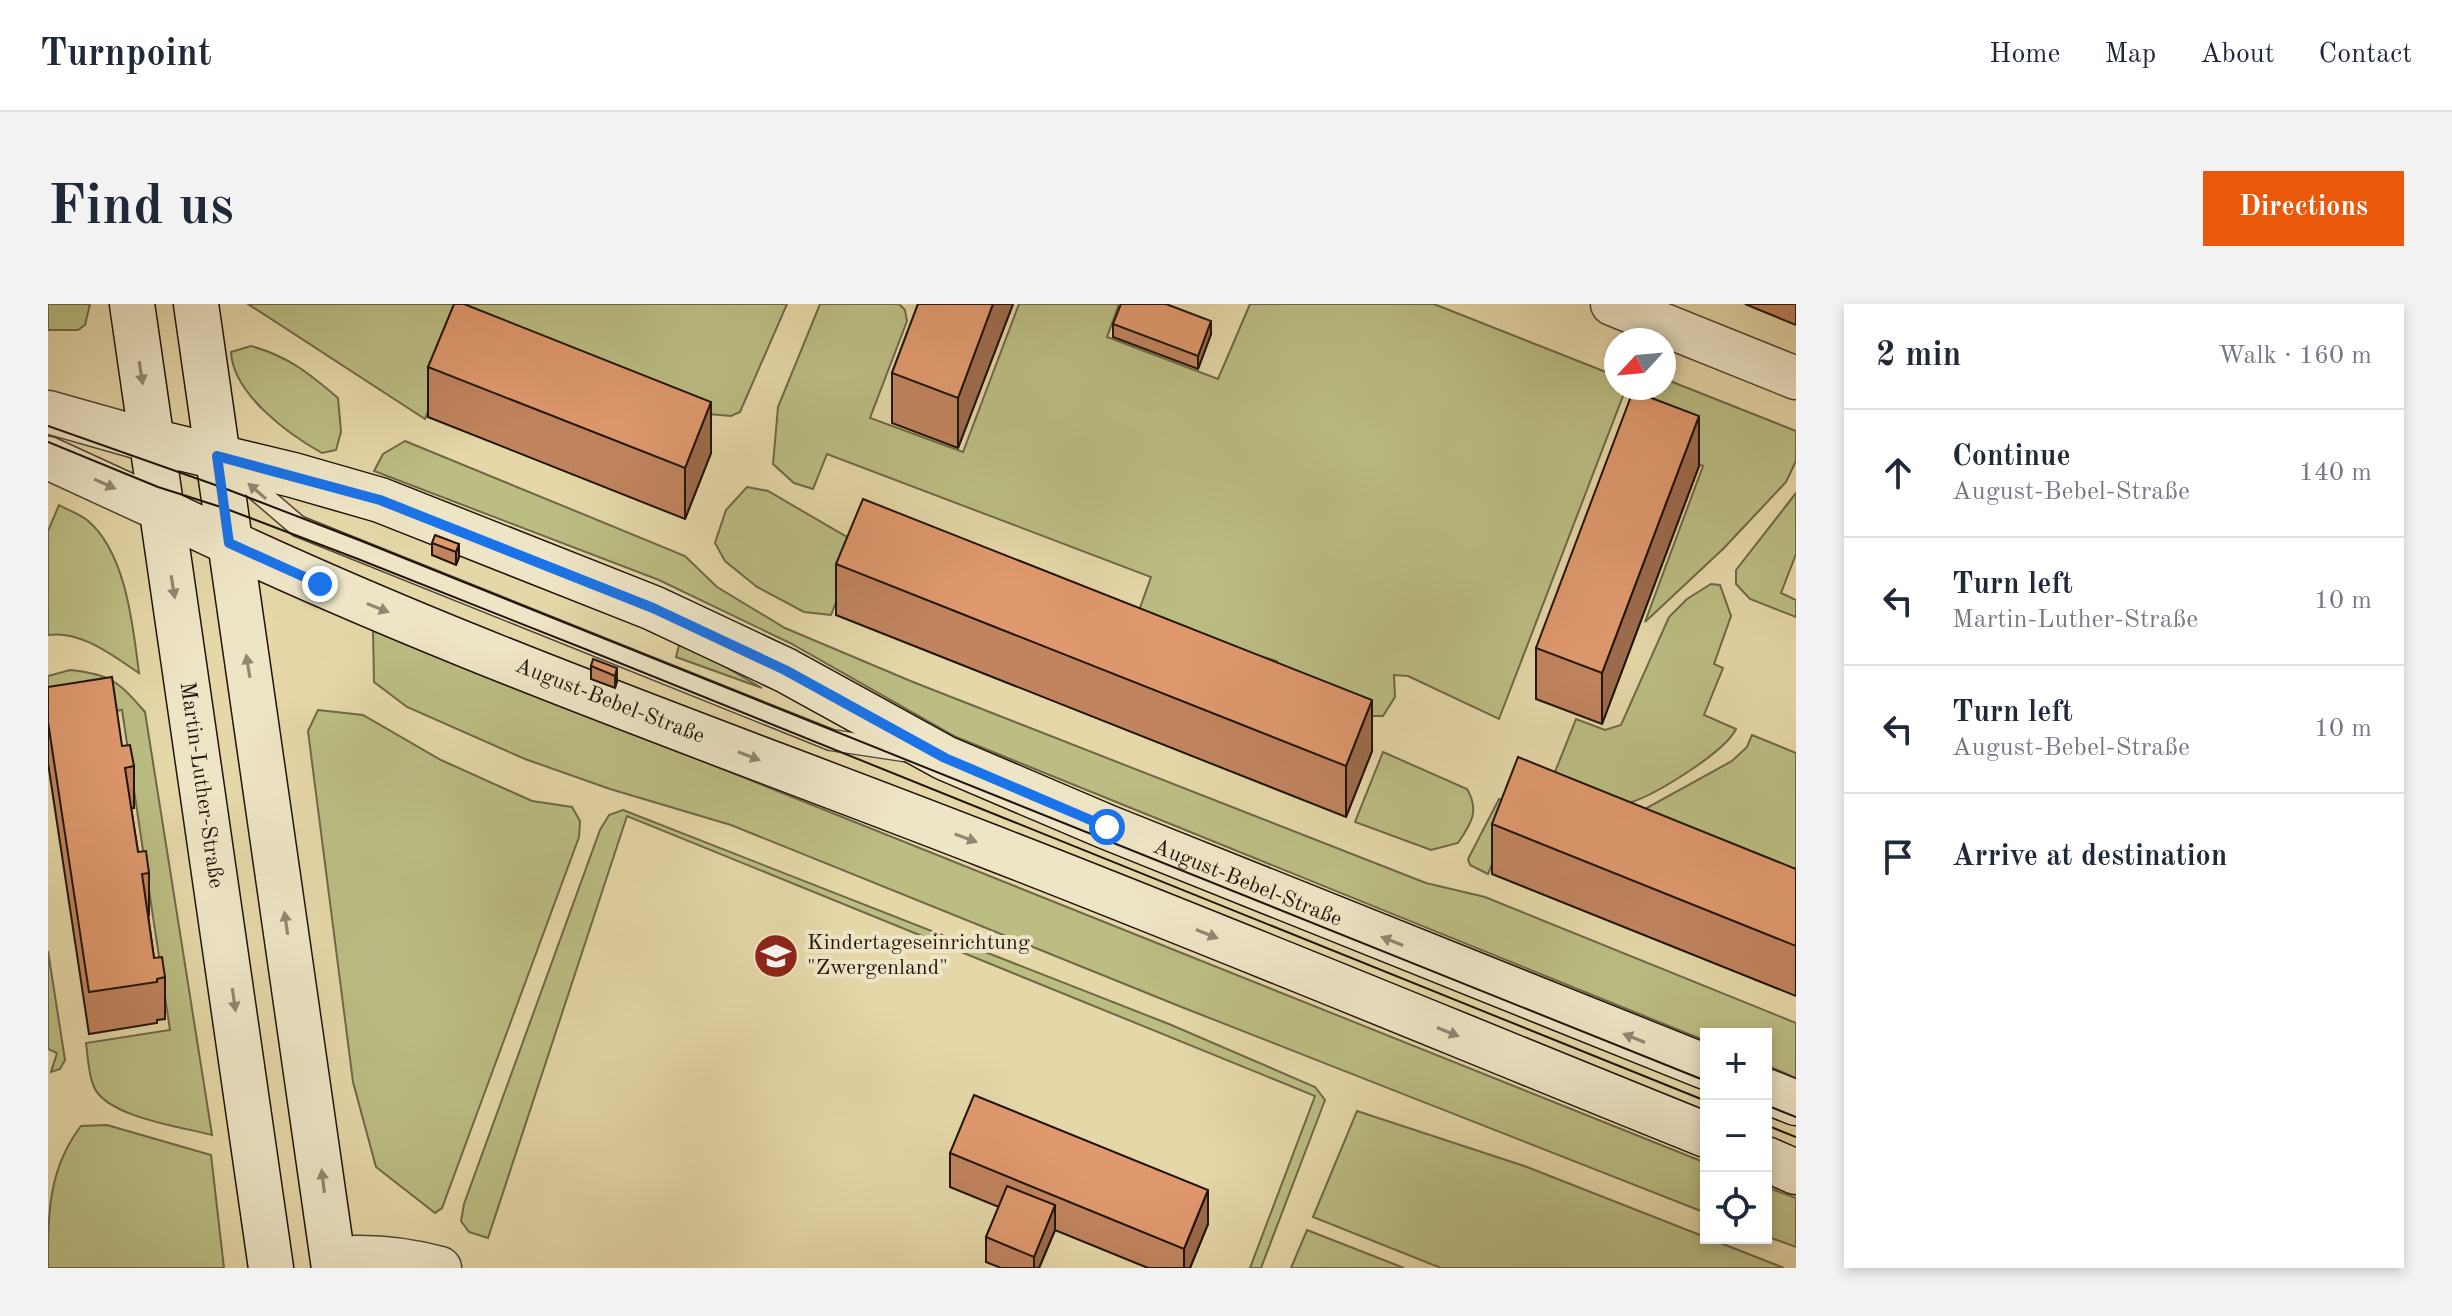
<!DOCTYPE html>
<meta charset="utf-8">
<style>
:root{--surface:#fff;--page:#f2f2f3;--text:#1f2937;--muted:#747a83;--line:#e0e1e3;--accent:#ea580c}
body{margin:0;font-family:"Old Standard TT",serif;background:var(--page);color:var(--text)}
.controls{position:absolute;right:24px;bottom:24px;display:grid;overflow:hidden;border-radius:0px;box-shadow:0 4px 12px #0003}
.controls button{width:72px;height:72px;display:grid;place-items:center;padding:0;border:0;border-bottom:2px solid var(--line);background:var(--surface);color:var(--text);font:40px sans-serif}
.compass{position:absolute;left:1556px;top:24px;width:72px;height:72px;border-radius:50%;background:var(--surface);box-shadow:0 4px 12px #0003;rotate:244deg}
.stop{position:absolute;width:24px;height:24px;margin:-18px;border:6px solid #1a73e8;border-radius:50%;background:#fff}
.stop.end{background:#1a73e8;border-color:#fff;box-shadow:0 2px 8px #0008}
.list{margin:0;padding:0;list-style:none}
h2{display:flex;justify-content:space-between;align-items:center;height:104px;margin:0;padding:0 32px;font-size:34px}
h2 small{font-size:26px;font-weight:400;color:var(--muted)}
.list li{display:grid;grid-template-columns:52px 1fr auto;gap:24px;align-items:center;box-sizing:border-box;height:128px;padding:0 32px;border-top:2px solid var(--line)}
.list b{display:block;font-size:30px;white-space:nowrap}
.list p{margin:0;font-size:26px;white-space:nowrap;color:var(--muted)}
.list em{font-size:26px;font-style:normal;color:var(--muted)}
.icon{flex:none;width:44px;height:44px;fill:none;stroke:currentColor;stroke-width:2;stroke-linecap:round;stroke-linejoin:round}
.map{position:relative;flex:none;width:1748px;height:964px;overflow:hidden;border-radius:0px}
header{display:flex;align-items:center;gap:48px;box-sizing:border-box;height:112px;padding:0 40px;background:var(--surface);border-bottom:2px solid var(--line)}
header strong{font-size:38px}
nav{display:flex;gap:44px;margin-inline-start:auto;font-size:28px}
.intro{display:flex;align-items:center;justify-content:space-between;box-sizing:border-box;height:192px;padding:0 48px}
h1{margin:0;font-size:56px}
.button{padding:20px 36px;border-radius:0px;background:var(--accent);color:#fff;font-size:28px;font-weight:700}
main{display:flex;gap:48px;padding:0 48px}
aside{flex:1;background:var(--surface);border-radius:0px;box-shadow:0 4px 12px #0003}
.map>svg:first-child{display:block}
</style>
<header>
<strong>Turnpoint</strong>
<nav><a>Home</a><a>Map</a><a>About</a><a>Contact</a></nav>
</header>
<div class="intro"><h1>Find us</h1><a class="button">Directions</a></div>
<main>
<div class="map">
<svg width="1748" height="964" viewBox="0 0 1748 964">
<rect width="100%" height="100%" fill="#e5d7a8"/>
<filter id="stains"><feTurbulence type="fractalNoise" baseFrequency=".0025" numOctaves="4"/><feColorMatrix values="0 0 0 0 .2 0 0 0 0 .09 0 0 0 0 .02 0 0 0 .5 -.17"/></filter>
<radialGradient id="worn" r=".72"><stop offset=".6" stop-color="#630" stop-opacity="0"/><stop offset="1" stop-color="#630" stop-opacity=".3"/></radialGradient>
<g fill="#bbbd83" stroke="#6e6847" stroke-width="2">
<polygon points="0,0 42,0 37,21 30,26 0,26"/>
<polygon points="200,0 739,0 692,108 683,112 649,109 414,22 377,115"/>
<polygon points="772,0 851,0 857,6 859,17 822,114 915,148 971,0 1071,0 1059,33 1170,75 1202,0 1386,0 1568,72 1568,84 1578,84 1451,415 1360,372 1346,371 1347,393 1335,412 1323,412 1240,379 1229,357 1088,315 1103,273 779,150 765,185 746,179 725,160 730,103"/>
<path d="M 203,42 C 240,52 262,70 290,94 L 293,128 L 288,146 L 274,149 C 240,130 185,90 183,48 Z"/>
<polygon points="1622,77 1748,127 1748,157 1738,178 1676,244 1597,318 1655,162 1584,134 1605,84 1616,84 1616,78"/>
<polygon points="357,137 637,252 669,283 737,324 865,378 1378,579 1437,593 1748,719 1748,774 1718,761 1718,730 1658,730 1658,737 908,433 742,339 611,276 326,167 335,150"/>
<polygon points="699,183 720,187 811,240 783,311 756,308 709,283 677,257 667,239 678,206"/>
<polygon points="1748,189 1748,250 1733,289 1748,296 1748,313 1702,295 1688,280 1688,266"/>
<path d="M 11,201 C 20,206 31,210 39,216 C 78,248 85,322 91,369 C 65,352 33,326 0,331 L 0,227 Z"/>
<path d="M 1663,280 L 1672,281 L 1683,312 L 1666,360 L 1675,364 L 1656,411 L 1688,425 C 1676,449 1607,491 1581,499 C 1568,502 1528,489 1513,486 L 1507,468 L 1528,415 L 1557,426 L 1573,421 L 1621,313 L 1639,295 Z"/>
<polygon points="325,325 1658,859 1658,909 1131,702 683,521 562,485 477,455 359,403 326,378"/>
<polygon points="631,341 660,353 714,384 628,353"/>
<path d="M 22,366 C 63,370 71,378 97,408 L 164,831 C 134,823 59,813 46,783 C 40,770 40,753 38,739 L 122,726 L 74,406 L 0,417 L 0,372 Z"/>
<polygon points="270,406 315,411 393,456 484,497 524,503 532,517 531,533 394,904 387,909 328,863 305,778 260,427"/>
<polygon points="1704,431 1748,449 1748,582 1586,511 1684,457 1699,443"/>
<path d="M 1335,448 L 1419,485 C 1432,507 1423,520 1410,539 L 1383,546 L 1307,518 Z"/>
<polygon points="1451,495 1468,500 1440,570 1422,561 1420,555"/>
<polygon points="575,506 1121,720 1267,783 1277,796 1213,964 1202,964 1267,792 579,512 440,934 421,928 413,917 416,900 552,526 561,511"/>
<polygon points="0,647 17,756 12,765 3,768 9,749 0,745"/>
<polygon points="1309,807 1479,863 1736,964 1393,964 1265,913"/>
<path d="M 59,821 L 163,851 L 176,964 L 0,964 C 0,910 0,865 33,822 Z"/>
<polygon points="1718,883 1748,894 1748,943 1718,932"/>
<polygon points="1259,926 1356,964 1243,964"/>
</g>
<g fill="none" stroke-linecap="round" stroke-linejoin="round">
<g stroke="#514532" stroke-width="23">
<polyline id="lane" points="187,168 250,222 783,436 856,447"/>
</g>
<g stroke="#514532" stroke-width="45">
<g id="street">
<polyline points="1564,0 1748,74"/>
<polyline points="0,108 103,137"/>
<polyline points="0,154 113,206"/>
<path d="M 285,954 C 321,951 357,954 392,964"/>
</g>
</g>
<g stroke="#20140b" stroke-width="47">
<g id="secondary">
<path id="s1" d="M 84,0 L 223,964"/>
<polyline points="148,0 286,964"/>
<path id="s2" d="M 103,137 L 245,171 L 332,196 L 605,304 L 737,366 L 897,454 L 1059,523 L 1658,763"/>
<path id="s3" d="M 113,206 C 379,336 660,433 935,540 C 1178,634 1417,734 1658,831"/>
<polyline points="1718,787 1748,799"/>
<polyline points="1718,855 1748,868"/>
</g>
</g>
<use href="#lane" stroke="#eee5c6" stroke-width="20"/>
<use href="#street" stroke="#eee5c6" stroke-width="42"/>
<use href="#secondary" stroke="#eee5c6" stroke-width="44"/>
<g stroke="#20140b" stroke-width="2">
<polyline points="0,122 173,183 311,236 1658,777"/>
<polyline points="0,138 110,183 176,204 310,255 537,345 1658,797"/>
<polyline points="1718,801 1748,813"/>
<polyline points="1718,821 1748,833"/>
</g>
</g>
<g fill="#c1845f" stroke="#20140b" stroke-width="2">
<polygon points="870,0 965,0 910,144 844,119 844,69"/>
<polygon points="1697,0 1748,0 1748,21"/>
<polygon points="1065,20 1163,30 1150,65 1065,33"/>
<polygon points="380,63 663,149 637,215 380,113"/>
<polygon points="1651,162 1554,420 1488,395 1488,344"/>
<polygon points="384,239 411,240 411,253 408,261 384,251"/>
<polygon points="788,260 1324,447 1298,513 788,311"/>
<polygon points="543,362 569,364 569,377 567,384 543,375"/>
<polygon points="0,383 74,442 86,462 86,504 83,504 90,548 101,569 101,611 100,611 106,654 117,673 117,715 109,716 109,719 41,730 0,459"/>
<polygon points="1444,520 1748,565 1748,692 1444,570"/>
<polygon points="902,849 1160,920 1142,964 1100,964 1007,926 991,964 953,964 938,958 938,933 951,903 902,883"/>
</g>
<g fill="#9d6b4d" stroke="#20140b" stroke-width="2">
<polygon points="945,0 965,0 910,144 910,94"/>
<polygon points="1163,17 1163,30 1150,65 1150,52"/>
<polygon points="663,98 663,149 637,215 637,164"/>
<polygon points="1651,112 1651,162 1554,420 1554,369"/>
<polygon points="411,240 411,253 408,261 408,248"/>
<polygon points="569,364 569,377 567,384 567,372"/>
<polygon points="1324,396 1324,447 1298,513 1298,462"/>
<polygon points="1160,886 1160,920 1142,964 1136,964 1136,945"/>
<polygon points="1007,901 1007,926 991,964 986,964 986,953"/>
</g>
<g fill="#e0996e" stroke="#20140b" stroke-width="2">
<polygon points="406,0 416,0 663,98 637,164 380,63"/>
<polygon points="870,0 945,0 910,94 844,69"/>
<polygon points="1073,0 1118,0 1163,17 1150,52 1065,20"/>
<polygon points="1585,87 1651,112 1554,369 1488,344"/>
<polygon points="815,195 1324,396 1298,462 788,260"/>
<polygon points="387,231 411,240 408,248 384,239"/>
<polygon points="545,355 569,364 567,372 543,362"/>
<polygon points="64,373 74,442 82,441 86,462 77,464 90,548 98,547 101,569 94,570 106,654 114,653 117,673 109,675 109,678 41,688 0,418 0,383"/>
<polygon points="1470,453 1748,565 1748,642 1444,520"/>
<polygon points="926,791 1160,886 1136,945 902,849"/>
<polygon points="959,882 1007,901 986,953 938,933"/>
</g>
<defs><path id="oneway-solid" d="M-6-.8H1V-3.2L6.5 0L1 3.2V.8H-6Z" transform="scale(2)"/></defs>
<g fill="#918772">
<use href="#oneway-solid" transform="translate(93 69) rotate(81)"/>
<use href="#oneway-solid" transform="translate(57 180) rotate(24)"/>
<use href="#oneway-solid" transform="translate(209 187) rotate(-139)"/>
<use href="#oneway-solid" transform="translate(125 283) rotate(81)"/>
<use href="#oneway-solid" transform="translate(330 304) rotate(22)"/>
<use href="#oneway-solid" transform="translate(200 362) rotate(-99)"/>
<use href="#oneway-solid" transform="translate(701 452) rotate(21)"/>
<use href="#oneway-solid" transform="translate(918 534) rotate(20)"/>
<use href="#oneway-solid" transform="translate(238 619) rotate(-98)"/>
<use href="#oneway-solid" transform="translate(1159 630) rotate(22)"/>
<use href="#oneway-solid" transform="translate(1344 637) rotate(-158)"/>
<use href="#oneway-solid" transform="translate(186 696) rotate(82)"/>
<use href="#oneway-solid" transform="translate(1400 728) rotate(22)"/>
<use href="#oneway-solid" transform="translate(1586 734) rotate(-158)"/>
<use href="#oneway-solid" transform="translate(275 877) rotate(-97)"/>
</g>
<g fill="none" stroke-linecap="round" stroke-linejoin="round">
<polyline stroke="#1a73e8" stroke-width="10" points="272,280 181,239 169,152 332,196 605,304 737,366 897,454 1059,523"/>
</g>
<defs>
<g id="school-disc" transform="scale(2.3)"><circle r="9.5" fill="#8f2418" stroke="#eee5c6"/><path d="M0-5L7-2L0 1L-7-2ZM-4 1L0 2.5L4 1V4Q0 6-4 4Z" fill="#fff"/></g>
</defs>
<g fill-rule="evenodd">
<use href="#school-disc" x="728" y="652"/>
</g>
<g text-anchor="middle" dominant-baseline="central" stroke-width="8" stroke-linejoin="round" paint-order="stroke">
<g font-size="22" fill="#20140b" stroke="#eee5c6">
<text stroke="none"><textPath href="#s3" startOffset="488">August-Bebel-Straße</textPath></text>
<text stroke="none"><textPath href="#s1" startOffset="486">Martin-Luther-Straße</textPath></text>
<text stroke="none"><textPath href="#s2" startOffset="1186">August-Bebel-Straße</textPath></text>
</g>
<g font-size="22" fill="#20140b" stroke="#eee5c6" text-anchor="start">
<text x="759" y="639">Kindertageseinrichtung<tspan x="759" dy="25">"Zwergenland"</tspan></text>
</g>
</g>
<rect width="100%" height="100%" filter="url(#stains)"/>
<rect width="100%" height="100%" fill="url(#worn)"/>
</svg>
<div class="controls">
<button>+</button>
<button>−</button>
<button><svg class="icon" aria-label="locate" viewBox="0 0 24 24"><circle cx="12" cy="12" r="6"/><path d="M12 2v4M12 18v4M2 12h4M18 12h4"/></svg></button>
</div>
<svg class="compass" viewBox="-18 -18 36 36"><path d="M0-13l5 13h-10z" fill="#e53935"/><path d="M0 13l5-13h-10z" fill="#747a83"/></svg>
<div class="stop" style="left:1059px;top:523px"></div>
<div class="stop end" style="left:272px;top:280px"></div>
</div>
<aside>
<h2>2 min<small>Walk · 160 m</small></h2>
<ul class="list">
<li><svg class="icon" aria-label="ahead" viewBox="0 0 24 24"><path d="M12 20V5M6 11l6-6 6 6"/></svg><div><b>Continue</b><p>August-Bebel-Straße</p></div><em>140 m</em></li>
<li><svg class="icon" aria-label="left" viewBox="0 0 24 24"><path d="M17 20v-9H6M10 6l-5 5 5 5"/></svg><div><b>Turn left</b><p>Martin-Luther-Straße</p></div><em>10 m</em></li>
<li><svg class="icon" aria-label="left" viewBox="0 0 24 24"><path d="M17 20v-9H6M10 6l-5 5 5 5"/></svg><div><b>Turn left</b><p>August-Bebel-Straße</p></div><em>10 m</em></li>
<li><svg class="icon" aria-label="arrive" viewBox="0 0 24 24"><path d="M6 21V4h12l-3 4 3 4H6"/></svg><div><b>Arrive at destination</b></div></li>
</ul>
</aside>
</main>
